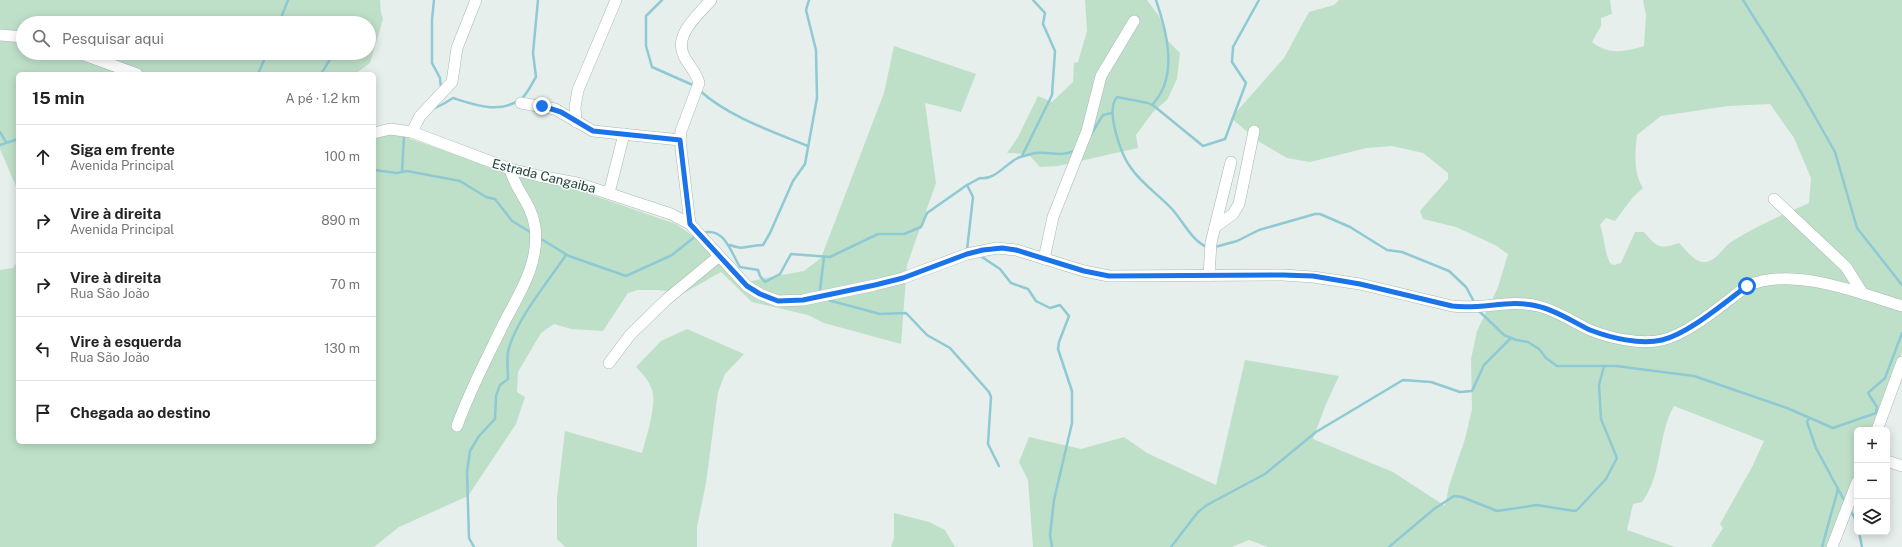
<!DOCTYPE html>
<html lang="pt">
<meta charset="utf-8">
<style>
:root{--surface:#fff;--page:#f6f6f6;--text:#222;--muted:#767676;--line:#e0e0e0}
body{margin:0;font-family:"Public Sans",sans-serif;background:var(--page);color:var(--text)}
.controls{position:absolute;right:12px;bottom:12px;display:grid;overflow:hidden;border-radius:6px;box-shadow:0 2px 10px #0003}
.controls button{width:36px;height:36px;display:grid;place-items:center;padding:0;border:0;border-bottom:1px solid var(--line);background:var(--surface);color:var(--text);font:20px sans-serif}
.stop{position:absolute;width:12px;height:12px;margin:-9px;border:3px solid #1a73e8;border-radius:50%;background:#fff}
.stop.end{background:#1a73e8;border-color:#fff;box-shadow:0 1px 4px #0008}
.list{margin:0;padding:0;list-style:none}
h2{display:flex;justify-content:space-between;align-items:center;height:52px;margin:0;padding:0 16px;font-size:17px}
h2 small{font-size:13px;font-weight:400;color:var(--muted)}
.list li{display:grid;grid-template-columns:26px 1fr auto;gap:12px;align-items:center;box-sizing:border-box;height:64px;padding:0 16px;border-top:1px solid var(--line)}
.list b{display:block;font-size:15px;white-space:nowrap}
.list p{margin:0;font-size:13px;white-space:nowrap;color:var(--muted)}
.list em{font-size:13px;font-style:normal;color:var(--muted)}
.icon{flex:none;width:22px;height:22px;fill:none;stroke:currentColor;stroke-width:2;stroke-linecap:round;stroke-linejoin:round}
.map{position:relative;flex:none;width:1902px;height:547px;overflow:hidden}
.search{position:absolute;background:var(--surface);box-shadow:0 2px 10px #0003;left:16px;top:16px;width:360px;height:44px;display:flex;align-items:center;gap:10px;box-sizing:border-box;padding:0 14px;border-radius:22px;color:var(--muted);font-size:15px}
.panel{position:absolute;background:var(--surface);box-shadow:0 2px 10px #0003;left:16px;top:72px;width:360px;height:372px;border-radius:6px}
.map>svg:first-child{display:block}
</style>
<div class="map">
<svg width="1902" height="547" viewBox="0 0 1902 547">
<rect width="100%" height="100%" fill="#e6efeb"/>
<g fill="#bfe0c8" fill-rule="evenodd">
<path d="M 0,0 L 380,0 L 381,12 L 383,19 L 370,63 L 355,74 L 18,74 L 18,191 L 0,149 ZM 23,23 L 369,23 L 369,53 L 23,53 Z"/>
<polygon points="1085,0 1147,0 1159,16 1168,41 1180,53 1177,79 1167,100 1153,112 1136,135 1138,148 1058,166 1040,167 1028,154 1007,153 1018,137 1038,96 1052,102 1073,82 1074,63 1078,62 1087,31"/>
<path d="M 1339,0 L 1610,0 L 1612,14 L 1601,18 L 1601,26 L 1592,42 C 1608,55 1625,52 1644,46 L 1646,15 L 1643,0 L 1902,0 L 1902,352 L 1875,430 L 1857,430 L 1857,483 L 1835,547 L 1711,547 L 1723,528 L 1720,524 L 1752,467 L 1764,441 L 1674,406 C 1657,436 1663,474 1642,502 L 1633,504 L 1627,530 L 1675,547 L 1268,547 L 1249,540 L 1232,547 L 1033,547 L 1028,480 L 1019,462 L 1029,437 L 1081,449 L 1124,437 L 1147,453 L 1216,485 L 1245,360 L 1339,376 L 1326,404 L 1313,439 L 1393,472 L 1445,506 L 1449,486 L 1465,439 L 1472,409 L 1471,359 L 1477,331 L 1498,287 L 1508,254 L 1495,245 L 1456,227 L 1423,219 L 1420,211 L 1448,179 L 1448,173 L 1423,153 L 1392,146 L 1367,148 L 1310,162 L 1287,158 L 1258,141 L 1231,118 L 1284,58 L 1309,12 L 1334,5 ZM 1770,104 L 1794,138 L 1811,178 L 1809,203 C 1782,215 1756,226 1731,242 C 1722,248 1717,261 1705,262 C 1695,263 1685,249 1679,243 C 1659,250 1657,247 1644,232 L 1635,232 L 1621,263 L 1614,265 L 1610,263 C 1604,251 1605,238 1600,225 L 1606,218 L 1615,221 L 1633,197 L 1643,188 C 1633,172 1635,153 1637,135 L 1661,116 L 1728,106 Z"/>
<polygon points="894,46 976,74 961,112 925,103 936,183 907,265 901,344 824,323 808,315 752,302 721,272 684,293 657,290 638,290 628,293 603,331 571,329 554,324 541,333 518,372 517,392 525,397 516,424 468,496 399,527 374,547 0,547 0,270 13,268 18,260 18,442 374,442 374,137 394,133 508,173 572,188 676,224 696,238 748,282 765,278 804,271 821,258 884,93"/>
<path d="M 687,329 L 744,354 L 725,374 L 718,392 L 706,483 L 697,527 L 697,547 L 565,547 L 557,539 L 557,498 L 565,431 L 642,453 C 646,438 657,405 652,390 C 649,381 643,374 636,367 L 661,341 Z"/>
<polygon points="894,513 929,522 945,530 955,547 891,547 894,538"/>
</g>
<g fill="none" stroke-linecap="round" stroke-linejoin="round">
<g stroke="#8ec9d4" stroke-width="2.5">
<polyline points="434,0 432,20 432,63 440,78 441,88"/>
<polyline points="662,0 646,16 646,46 652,67 695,86"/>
<polyline points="1743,0 1801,92 1835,152 1857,228 1902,285"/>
<polyline points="279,23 288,0"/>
<polyline points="258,74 267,53"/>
<polyline points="321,74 334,53"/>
<path d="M 699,90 C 729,117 771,131 808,146"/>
<path d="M 1152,105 C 1179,77 1167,32 1156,0"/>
<path d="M 433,109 L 445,103 L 453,98 C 475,105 501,115 522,98 C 528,93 532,83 536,77 L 533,53 L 538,0"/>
<polyline points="0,132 6,142"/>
<polyline points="1090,136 1103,115 1112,113"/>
<polyline points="0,145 18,139"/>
<polyline points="1022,156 1052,95 1055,51 1043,24 1045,13 1033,0"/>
<polyline points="374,170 397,173 407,171 460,181 486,197 495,199 512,221 532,233"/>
<polyline points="402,172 404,135"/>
<path d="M 702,233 C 725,226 731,253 740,267 L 758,270 L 760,276 L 765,282 L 780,274 L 791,254 L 830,257 L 878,234 L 904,234 L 921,227 L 927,213 L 967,185 L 980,178 C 995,181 1008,161 1020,157 C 1025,156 1030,154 1035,153 C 1049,151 1063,158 1075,150"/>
<polyline points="538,237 569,256 626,276 672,255 697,235"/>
<path d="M 730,245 C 744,251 748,245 763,245 L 770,233 L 793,181 L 805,164 L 817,98 L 816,50 L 806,10 L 809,0"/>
<path d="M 1207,247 C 1191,240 1183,221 1172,209 C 1159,195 1142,184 1131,168 C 1121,155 1105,110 1117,97 L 1148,103 L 1154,106 L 1203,146 L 1225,139 L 1246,83 L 1232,62 L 1233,47 L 1259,0"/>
<polyline points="1215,247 1237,241 1259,230 1315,214 1320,214 1350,227 1387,250 1402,252 1449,271 1466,287 1473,300"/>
<polyline points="967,250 973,197 967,185"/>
<polyline points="982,257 1000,269 1011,283 1028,289 1036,301 1050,308 1060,305 1069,316 1059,342 1058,349 1072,391 1072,423 1054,500 1050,535 1052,547"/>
<polyline points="820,290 824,257"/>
<polyline points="828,300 880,314 906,313 927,335 950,348 989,392 991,397 988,444 999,466"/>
<polyline points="1479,311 1504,335 1516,340 1528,342 1539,349 1546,358 1557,366 1616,366 1694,376 1787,408 1833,428 1876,413 1877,407 1868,393 1885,378 1902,333"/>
<polyline points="1809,418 1807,422 1816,448 1845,502"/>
<polyline points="1850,509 1857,523"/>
<polyline points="1859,532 1862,547"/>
<path d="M 474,547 L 469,538 L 467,472 L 470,451 L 479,436 L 495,419 L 496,396 L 500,385 L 508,379 C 508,369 506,357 509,348 C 517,319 549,280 566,255"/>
<polyline points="1171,547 1198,512 1207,505 1265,474 1316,432 1403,380 1431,382 1460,392 1472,391 1484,365 1511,338"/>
<polyline points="1389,547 1434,509 1454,496 1462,497 1497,511 1537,505 1574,511 1577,510 1606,479 1617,458 1601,419 1599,385 1604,366"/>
<polyline points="1822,547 1838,489"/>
</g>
<g stroke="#a8b8b2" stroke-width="12">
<g id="minor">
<polyline points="0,35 23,37"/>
<polyline points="79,53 137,74"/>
<polyline points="521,103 555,109 593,131 680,140 690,224"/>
<polyline points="576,122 575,107 578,90 616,0"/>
<polyline points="412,132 420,116 452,82 457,48 476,0"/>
<path d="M 374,133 L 390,129 L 412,132 L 510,169 L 539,176 L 577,183 L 671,214 L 690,224 L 747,286 L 760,294 L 778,301 L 803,300 L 875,285 L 903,278 L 967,254 L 997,248 L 1016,250 L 1084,271 L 1109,276 L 1283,275 L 1313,277 L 1360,284 L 1452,306 C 1481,310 1510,299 1538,306 C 1556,310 1573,322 1590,330 C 1610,338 1640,345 1662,340 C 1689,334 1724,303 1747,286 C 1792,266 1857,292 1902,306"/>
<path d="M 680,140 L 681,131 L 699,83 C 697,73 688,65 684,56 C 673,35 699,14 711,0"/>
<polyline points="609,193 624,134"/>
<polyline points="1774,199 1846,267 1863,294"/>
<polyline points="1215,227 1233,214 1239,204 1254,131"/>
<polyline points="1044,259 1053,217 1087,131 1101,76 1134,21"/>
<polyline points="1209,275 1211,243 1231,162"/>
<polyline points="609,363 630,335 667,299 718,257"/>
<path d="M 457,426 C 469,392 486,360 501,329 C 517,296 540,266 535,227 C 532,204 515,190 510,169"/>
<polyline points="1877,430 1902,362"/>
<polyline points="1887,461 1902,466"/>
<polyline points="1832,547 1857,482"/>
</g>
</g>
<use href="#minor" stroke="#fff" stroke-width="11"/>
</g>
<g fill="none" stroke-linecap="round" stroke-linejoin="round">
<path stroke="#1a73e8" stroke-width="5" d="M 542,106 L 561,112 L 593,131 L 680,140 L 690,224 L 747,286 L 760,294 L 778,301 L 803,300 L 875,285 L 903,278 L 967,254 L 983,250 L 1002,248 L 1016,250 L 1084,271 L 1109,276 L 1283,275 L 1313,276 L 1360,284 L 1452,306 C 1481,310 1510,299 1537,306 C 1556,310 1573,322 1590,330 C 1611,338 1640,345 1662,340 C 1688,334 1724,303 1747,286"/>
</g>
<g text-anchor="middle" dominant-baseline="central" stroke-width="3" stroke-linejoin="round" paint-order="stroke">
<g font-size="13" fill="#24423a" stroke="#f7fbf9">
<text transform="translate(544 176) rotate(14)">Estrada Cangaiba</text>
</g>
</g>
</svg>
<div class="controls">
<button>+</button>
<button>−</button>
<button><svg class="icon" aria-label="layers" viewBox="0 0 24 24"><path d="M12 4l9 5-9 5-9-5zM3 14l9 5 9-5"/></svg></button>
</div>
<div class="stop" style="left:1747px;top:286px"></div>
<div class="stop end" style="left:542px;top:106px"></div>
<div class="search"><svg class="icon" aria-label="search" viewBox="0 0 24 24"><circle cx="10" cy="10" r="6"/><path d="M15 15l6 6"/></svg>Pesquisar aqui</div>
<section class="panel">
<h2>15 min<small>A pé · 1.2 km</small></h2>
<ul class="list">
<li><svg class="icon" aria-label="ahead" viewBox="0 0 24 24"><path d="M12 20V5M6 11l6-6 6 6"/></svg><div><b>Siga em frente</b><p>Avenida Principal</p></div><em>100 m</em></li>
<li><svg class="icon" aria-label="right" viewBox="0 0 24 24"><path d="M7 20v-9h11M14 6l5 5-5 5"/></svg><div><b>Vire à direita</b><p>Avenida Principal</p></div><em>890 m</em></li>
<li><svg class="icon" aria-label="right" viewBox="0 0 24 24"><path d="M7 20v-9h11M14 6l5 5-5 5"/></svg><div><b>Vire à direita</b><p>Rua São João</p></div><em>70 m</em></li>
<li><svg class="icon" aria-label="left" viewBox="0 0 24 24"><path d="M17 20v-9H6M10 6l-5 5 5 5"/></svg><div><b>Vire à esquerda</b><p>Rua São João</p></div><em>130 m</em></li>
<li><svg class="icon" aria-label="arrive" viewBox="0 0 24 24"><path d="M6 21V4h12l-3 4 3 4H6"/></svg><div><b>Chegada ao destino</b></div></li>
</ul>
</section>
</div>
